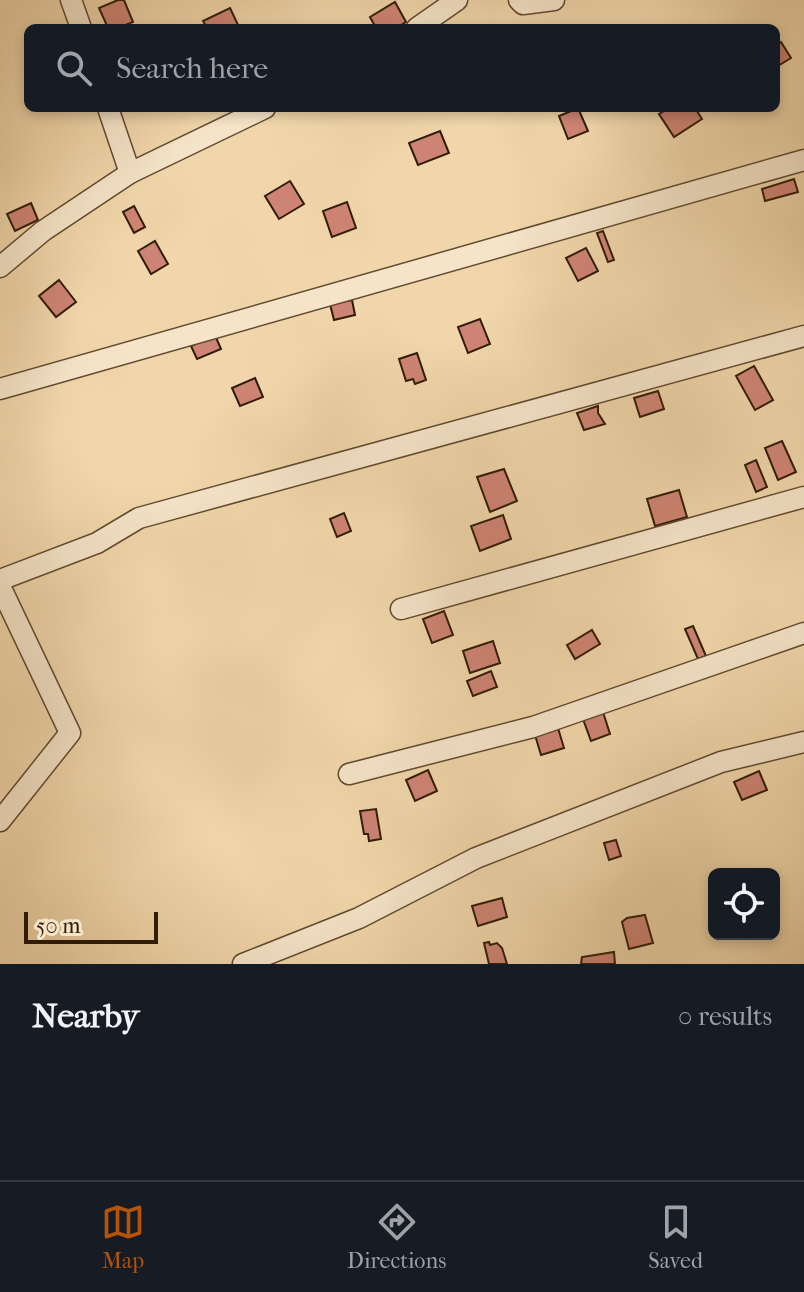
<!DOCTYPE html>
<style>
:root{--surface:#171b24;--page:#20242c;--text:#f1f3f6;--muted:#9ea1a6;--line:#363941;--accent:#b45309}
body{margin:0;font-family:"IM FELL French Canon",serif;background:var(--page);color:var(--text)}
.controls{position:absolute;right:24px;bottom:24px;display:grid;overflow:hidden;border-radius:12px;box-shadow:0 4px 12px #0003}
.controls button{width:72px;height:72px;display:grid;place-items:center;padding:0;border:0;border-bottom:2px solid var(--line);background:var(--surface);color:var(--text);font:40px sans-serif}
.scale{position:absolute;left:24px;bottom:20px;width:134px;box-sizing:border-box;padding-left:8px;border:4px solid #311c07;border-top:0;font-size:22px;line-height:28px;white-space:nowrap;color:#311c07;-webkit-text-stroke:6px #f5e4c8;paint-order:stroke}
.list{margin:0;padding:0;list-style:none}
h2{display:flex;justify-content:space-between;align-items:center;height:104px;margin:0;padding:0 32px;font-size:34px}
h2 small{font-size:26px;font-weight:400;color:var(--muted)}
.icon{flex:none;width:44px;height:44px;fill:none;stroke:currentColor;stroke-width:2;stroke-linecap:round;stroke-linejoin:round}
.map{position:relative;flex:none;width:804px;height:964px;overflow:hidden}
.search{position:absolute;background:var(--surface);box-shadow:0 4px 12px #0003;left:24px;right:24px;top:24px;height:88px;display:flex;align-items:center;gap:20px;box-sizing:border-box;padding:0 28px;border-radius:12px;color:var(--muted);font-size:30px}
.sheet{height:216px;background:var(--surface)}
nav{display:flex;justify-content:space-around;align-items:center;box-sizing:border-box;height:112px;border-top:2px solid var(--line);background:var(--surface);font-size:22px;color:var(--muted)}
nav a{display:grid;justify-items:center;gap:4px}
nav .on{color:var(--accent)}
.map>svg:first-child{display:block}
</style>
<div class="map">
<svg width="804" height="964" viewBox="0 0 804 964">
<rect width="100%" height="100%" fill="#f0d6aa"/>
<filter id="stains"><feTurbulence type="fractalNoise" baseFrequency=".0025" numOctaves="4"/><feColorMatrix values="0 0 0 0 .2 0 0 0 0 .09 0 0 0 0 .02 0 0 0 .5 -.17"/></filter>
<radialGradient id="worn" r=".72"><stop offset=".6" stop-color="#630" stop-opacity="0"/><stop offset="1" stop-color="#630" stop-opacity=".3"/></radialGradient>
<g fill="#ce8474" stroke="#311c07" stroke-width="2">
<polygon points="118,0 124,0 133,22 118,28 108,28 99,8"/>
<polygon points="395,2 406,22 396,28 376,28 370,17"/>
<polygon points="230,8 239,27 207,28 203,21"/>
<polygon points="781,42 791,58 776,67 776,45"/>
<polygon points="578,108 588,131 568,139 559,116"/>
<polygon points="669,108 695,108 702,119 674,137 659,114"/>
<polygon points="440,131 449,153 418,165 409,143"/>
<polygon points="794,179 798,192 765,201 762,189"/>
<polygon points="290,181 304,204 279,219 265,196"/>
<polygon points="347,202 356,228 332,237 323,211"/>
<polygon points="31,203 38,220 15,231 7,214"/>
<polygon points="134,206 145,227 134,233 123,212"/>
<polygon points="603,231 614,260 608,262 597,233"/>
<polygon points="155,241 168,264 151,274 138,251"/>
<polygon points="586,248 598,271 578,281 566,258"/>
<polygon points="59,280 76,302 56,317 39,296"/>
<polygon points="352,300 355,315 334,320 330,304"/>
<polygon points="480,319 490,344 468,353 458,327"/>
<polygon points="215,335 221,349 197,359 191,346"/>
<polygon points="417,353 426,380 415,384 413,379 406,381 399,359"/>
<polygon points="754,366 773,400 755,410 736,376"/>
<polygon points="255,378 263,397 240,406 232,388"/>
<polygon points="658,391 664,409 640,417 634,398"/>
<polygon points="598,406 598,413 605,424 584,430 577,413"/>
<polygon points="782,441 796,472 778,480 765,448"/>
<polygon points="756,460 767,487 756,492 745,465"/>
<polygon points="504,469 517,501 490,512 477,477"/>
<polygon points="679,490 687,517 655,526 647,499"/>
<polygon points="344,513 351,531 337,537 330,519"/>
<polygon points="503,515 511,539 480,551 471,526"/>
<polygon points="444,611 453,635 432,643 423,619"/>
<polygon points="693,626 706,656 698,659 685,629"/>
<polygon points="592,630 600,644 575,659 567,645"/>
<polygon points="493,641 500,663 470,673 463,651"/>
<polygon points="491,671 497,687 473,696 467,681"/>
<polygon points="603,712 610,734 591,741 583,719"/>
<polygon points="558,728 564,748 541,755 535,735"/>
<polygon points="428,770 437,791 415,801 406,780"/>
<polygon points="759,771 767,790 742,800 734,782"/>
<polygon points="376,809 381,839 369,841 368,834 364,834 360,811"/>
<polygon points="616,840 621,856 609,860 604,843"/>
<polygon points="502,898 507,917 478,926 472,906"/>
<polygon points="645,915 653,943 629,949 622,922 627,918"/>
<polygon points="489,942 490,945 497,943 502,948 507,964 489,964 484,943"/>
<polygon points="614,952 615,964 581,964 582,957"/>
</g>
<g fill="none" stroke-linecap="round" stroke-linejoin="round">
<g stroke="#614a30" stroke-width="23">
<g id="minor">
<polyline points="71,0 81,28"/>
<polyline points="519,0 523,4 554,0"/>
<polyline points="417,28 457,0"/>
<polyline points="108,108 130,173"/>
<polyline points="0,267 43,231 130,173 265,108"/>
<polyline points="0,389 804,160"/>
<polyline points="0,580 97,543 139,518 804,336"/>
<polyline points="0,586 70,733 0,821"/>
<polyline points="401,609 804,497"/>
<polyline points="349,774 533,727 804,633"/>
<polyline points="243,964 359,918 476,858 721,762 804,742"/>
</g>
</g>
<use href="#minor" stroke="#f5e4c8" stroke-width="20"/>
</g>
<rect width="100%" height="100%" filter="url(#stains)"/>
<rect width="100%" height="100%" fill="url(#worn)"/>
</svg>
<div class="controls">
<button><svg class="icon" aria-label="locate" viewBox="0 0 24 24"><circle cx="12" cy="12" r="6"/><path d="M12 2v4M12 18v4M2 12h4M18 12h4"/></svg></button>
</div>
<div class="scale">50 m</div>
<div class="search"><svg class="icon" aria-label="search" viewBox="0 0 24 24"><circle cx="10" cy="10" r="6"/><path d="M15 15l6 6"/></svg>Search here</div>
</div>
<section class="sheet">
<h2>Nearby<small>0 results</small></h2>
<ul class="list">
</ul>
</section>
<nav>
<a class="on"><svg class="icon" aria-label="map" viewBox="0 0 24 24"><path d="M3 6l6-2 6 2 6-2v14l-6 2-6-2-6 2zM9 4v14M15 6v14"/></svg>Map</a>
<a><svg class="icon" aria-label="directions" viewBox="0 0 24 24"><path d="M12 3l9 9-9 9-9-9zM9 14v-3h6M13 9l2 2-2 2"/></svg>Directions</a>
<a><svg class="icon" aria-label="saved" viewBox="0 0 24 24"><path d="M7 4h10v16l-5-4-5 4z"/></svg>Saved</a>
</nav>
